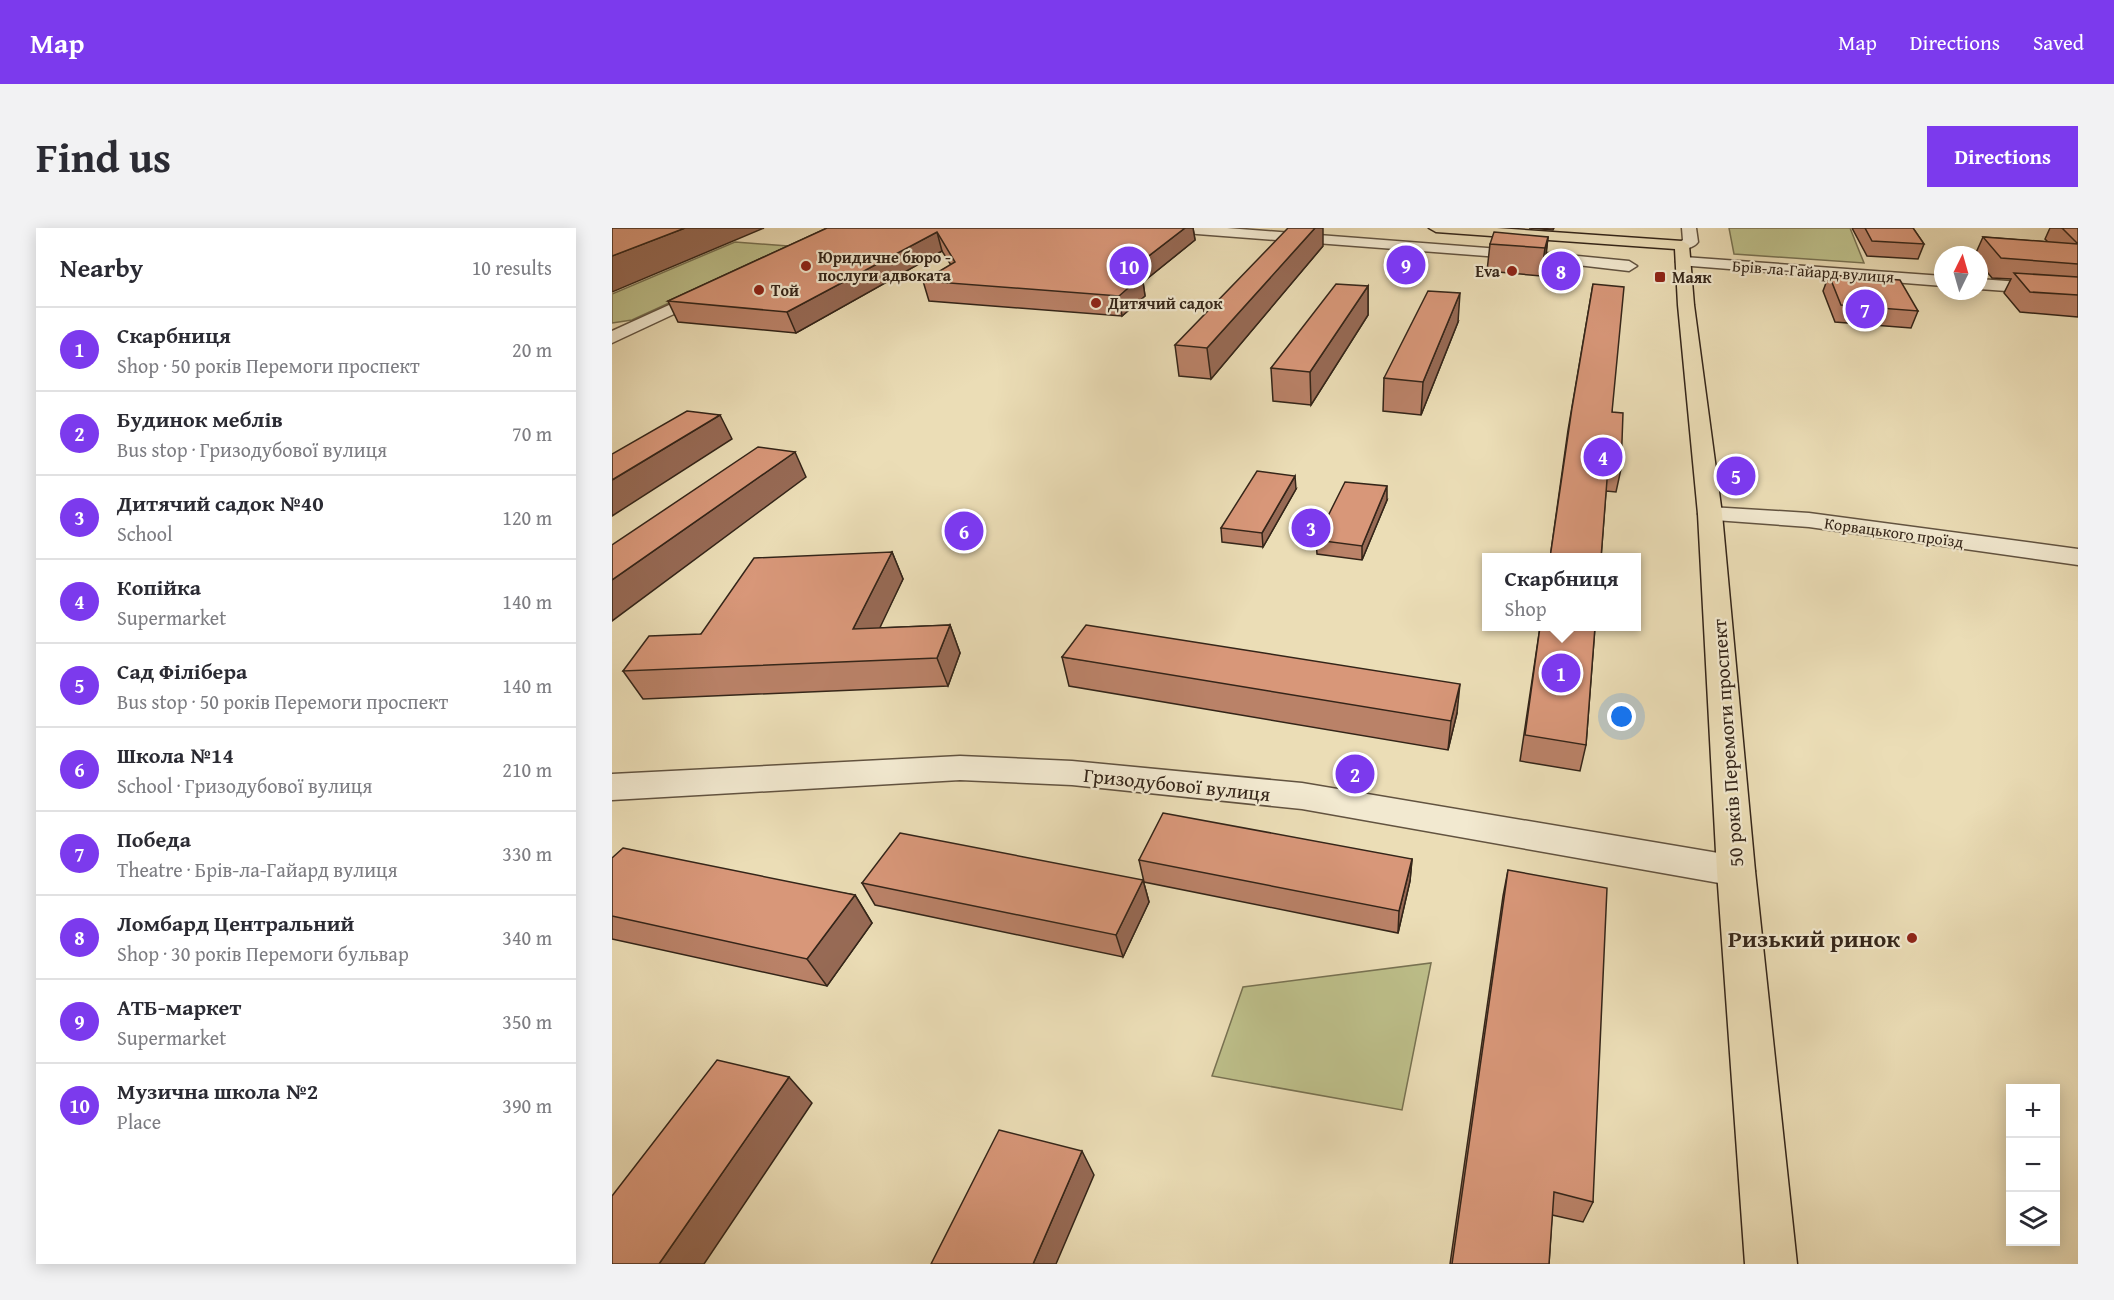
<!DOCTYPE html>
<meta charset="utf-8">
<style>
:root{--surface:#fff;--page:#f2f2f3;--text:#2b2b33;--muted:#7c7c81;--line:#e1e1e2;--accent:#7c3aed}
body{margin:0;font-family:"Gentium Book Plus",serif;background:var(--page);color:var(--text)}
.controls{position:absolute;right:18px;bottom:18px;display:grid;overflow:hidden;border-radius:0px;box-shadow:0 3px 15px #0003}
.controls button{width:54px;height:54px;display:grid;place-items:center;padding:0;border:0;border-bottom:2px solid var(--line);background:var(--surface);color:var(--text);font:30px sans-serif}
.compass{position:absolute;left:1322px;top:18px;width:54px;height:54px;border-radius:50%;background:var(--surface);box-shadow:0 3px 15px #0003;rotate:5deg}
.you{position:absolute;left:1010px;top:489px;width:21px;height:21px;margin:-15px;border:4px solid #fff;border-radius:50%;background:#1a73e8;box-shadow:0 0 0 9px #1a73e833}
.badge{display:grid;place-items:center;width:39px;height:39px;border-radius:50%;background:var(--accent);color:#fff;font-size:20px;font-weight:700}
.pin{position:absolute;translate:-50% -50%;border:3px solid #fff;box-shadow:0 2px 6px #0006}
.popup{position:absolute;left:870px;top:325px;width:159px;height:78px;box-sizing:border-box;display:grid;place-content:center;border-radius:0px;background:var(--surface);filter:drop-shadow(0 2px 4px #0005);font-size:20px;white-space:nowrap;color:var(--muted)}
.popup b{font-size:22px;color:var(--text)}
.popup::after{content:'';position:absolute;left:50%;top:100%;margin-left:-12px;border:12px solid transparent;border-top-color:var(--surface)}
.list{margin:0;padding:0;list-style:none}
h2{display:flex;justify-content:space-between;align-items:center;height:78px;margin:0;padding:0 24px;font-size:26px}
h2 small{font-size:20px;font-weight:400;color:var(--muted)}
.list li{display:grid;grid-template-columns:39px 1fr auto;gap:18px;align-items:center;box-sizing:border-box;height:84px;padding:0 24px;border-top:2px solid var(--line)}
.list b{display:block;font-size:22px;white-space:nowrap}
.list p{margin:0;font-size:20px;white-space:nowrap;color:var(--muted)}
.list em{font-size:20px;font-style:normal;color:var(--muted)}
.icon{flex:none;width:33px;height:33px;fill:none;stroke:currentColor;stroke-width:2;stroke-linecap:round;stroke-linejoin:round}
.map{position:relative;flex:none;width:1466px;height:1036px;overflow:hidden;border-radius:0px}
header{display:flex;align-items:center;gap:36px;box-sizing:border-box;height:84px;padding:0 30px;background:var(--accent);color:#fff}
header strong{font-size:28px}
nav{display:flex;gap:33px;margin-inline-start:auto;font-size:21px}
.intro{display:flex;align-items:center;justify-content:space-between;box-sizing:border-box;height:144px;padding:0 36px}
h1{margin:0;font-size:42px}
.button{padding:15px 27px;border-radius:0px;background:var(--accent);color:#fff;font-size:21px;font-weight:700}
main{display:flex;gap:36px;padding:0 36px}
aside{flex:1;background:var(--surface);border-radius:0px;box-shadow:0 3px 15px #0003}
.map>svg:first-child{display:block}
</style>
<header>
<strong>Map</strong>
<nav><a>Map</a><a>Directions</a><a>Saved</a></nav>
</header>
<div class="intro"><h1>Find us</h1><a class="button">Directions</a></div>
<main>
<aside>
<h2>Nearby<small>10 results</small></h2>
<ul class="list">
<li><span class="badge">1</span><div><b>Скарбниця</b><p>Shop · 50 років Перемоги проспект</p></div><em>20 m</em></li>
<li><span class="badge">2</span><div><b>Будинок меблів</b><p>Bus stop · Гризодубової вулиця</p></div><em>70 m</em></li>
<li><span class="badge">3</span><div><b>Дитячий садок №40</b><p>School</p></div><em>120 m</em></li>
<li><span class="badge">4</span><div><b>Копійка</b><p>Supermarket</p></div><em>140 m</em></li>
<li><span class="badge">5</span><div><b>Сад Філібера</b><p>Bus stop · 50 років Перемоги проспект</p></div><em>140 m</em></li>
<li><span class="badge">6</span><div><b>Школа №14</b><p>School · Гризодубової вулиця</p></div><em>210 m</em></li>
<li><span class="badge">7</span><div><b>Победа</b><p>Theatre · Брів-ла-Гайард вулиця</p></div><em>330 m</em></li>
<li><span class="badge">8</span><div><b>Ломбард Центральний</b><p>Shop · 30 років Перемоги бульвар</p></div><em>340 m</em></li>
<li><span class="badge">9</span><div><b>АТБ-маркет</b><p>Supermarket</p></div><em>350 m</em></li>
<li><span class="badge">10</span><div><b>Музична школа №2</b><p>Place</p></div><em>390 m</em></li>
</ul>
</aside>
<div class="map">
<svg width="1466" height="1036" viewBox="0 0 1466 1036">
<rect width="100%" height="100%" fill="#ebddb6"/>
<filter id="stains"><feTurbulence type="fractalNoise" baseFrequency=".00333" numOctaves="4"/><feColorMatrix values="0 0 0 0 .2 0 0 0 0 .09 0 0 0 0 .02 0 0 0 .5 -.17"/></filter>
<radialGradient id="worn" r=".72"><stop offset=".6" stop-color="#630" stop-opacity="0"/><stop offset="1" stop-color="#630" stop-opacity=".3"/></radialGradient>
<g fill="#bdbf8a" stroke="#787252" stroke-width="1.5">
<polygon points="1117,0 1238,0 1252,35 1122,26"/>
<polygon points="123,14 176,18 177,20 20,92 0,95 0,66"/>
<polygon points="819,735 790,882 600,848 631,759"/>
</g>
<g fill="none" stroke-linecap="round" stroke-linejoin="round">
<g stroke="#625340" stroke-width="3">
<g id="minor">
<polygon points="552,0 615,0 914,23 1017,33 1025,38 1017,43 914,31 559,4"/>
<path d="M 1070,0 L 1084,0 L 1086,14 C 1082,20 1072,22 1065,20 L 1063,17 L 1071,12 Z"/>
<polygon points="1072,29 1331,48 1331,58 1067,37 1064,34"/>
<polygon points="1367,51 1466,58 1466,68 1367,61"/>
<polygon points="101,57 109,62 107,65 0,115 0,103"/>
<polygon points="1098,279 1197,285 1466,321 1466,337 1197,299 1089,291 1086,286 1089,281"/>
<polygon points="348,528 460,533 690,555 1124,628 1137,632 1143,643 1137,654 1124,658 690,581 460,557 348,552 0,572 0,546"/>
</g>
</g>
<g stroke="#342519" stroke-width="3">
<polygon id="major" points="817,0 885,0 1070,13 1077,17 1082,77 1110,286 1143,643 1185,1036 1133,1036 1105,643 1086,286 1066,77 1063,21 824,4"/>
</g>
<use href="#minor" fill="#f2e9d0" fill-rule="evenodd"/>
<use href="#major" fill="#ebddb6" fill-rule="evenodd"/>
</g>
<g fill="#ba8268" stroke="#342519" stroke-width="1.5">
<polygon points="215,0 581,0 583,12 531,54 533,68 510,88 317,73 311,53 339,37 330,23 184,105 66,94 56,73"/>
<polygon points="917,0 942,0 941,2"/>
<polygon points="1240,0 1301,0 1312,16 1306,31 1255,28"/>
<polygon points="1438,0 1466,0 1466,89 1408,84 1392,65 1399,51 1380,50 1367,34 1367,27 1363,27 1371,9 1436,14 1433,11"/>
<polygon points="936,9 933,35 929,48 875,43 878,16"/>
<polygon points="711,18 599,151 567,148 563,117"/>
<polygon points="1217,47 1306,83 1299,100 1223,94 1211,63"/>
<polygon points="981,56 1009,241 1004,264 994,263 989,330 938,330 956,202"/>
<polygon points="756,58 756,87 699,177 661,173 659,140"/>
<polygon points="846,94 809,187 771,183 772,150"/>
<polygon points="684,261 651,319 610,314 609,300"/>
<polygon points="775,272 750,332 705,326 704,312"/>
<polygon points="280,324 291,351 267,400 338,397 348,425 336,458 31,471 11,443 89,406"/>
<polygon points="928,399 983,399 974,517 968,543 908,533"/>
<polygon points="450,429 845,485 836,522 457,458"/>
<polygon points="0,630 243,667 260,695 215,758 0,711"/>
<polygon points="800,631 798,653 786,705 532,654 527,632"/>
<polygon points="896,642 981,974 971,994 940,987 937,1036 838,1036 891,668"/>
<polygon points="531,652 537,674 511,729 263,677 250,655"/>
</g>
<g fill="#976a55" stroke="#342519" stroke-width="1.5">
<polygon points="73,0 152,0 0,64 0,28"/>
<polygon points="573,0 581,0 583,12 531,54 533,68 510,88 507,68 512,47"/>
<polygon points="703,0 711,0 711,18 599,151 595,120"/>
<polygon points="325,4 330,23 184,105 175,84"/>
<polygon points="936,9 933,35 929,48 933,20"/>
<polygon points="756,58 756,87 699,177 698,144"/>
<polygon points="848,65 846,94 809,187 811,154"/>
<polygon points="108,187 120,211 0,288 0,252"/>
<polygon points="183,224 194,249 0,393 0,352"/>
<polygon points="683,248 684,261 651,319 650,305"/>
<polygon points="775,258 775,272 750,332 750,318"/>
<polygon points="280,324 291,351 254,429 241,401"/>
<polygon points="338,397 348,425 336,458 325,430"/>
<polygon points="848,456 845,485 836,522 839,493"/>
<polygon points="800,631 798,653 786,705 787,683"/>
<polygon points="531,652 537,674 511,729 504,707"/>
<polygon points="243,667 260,695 215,758 195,731"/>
<polygon points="177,849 200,875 92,1036 47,1036"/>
<polygon points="470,923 482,947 444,1036 421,1036"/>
</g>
<g fill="#d89779" stroke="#342519" stroke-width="1.5">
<polygon points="0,0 73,0 0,28"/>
<polygon points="215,0 573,0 512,47 530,48 507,68 311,53 343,34 325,4 175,84 56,73"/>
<polygon points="676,0 703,0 595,120 563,117"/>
<polygon points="1253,0 1301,0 1312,16 1260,13"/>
<polygon points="1450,0 1466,0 1466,36 1389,30 1371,9 1466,16"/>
<polygon points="882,4 936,9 933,20 878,16"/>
<polygon points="1402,45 1466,49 1466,67 1418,64"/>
<polygon points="1217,47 1288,52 1306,83 1229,77"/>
<polygon points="724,56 756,58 698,144 659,140"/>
<polygon points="981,56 1012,59 1000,184 1011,185 1009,241 996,239 989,330 938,330 960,180"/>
<polygon points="816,63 848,65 811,154 772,150"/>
<polygon points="75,183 108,187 0,252 0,226"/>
<polygon points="146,219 183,224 0,352 0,317"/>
<polygon points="645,243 683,248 650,305 609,300"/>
<polygon points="733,254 775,258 750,318 704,312"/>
<polygon points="280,324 241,401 338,397 325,430 11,443 37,408 89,406 142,330"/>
<polygon points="474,397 848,456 839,493 450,429"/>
<polygon points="928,399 983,399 974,517 913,507"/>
<polygon points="551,585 800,631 787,683 527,632"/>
<polygon points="288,605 531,652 504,707 250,655"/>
<polygon points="11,620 243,667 195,731 0,688 0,630"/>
<polygon points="896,642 995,660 981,974 942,964 937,1036 840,1036"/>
<polygon points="105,832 177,849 47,1036 0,1036 0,968"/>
<polygon points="387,902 470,923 421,1036 319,1036"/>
</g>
<g fill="#8f2418" stroke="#f2e9d0" stroke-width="2">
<circle cx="194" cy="38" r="6"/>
<circle cx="900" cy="43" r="6"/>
<rect x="1042" y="43" width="12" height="12" rx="3"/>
<circle cx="147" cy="62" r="6"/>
<circle cx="484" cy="75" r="6"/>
<circle cx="1300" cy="710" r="6"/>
</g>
<g text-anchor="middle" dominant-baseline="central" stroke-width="4.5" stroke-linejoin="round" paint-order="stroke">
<g font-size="16" font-weight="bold" fill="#342519" stroke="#f2e9d0" text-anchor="start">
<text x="206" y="29">Юридичне бюро -<tspan x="206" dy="18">послуги адвоката</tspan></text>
<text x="888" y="43" text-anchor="end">Eva</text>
<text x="1060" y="49">Маяк</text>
<text x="159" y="62">Той</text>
<text x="496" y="75">Дитячий садок</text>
</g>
<g font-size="16" fill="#342519" stroke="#f2e9d0">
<text transform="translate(1201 43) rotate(4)">Брів-ла-Гайард вулиця</text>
<text transform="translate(1282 304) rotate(8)">Корвацького проїзд</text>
</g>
<g font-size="20" fill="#342519" stroke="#f2e9d0">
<text transform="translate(1115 515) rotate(-94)">50 років Перемоги проспект</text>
<text transform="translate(565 556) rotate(6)">Гризодубової вулиця</text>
</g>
<g font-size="24" font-weight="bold" fill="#342519" stroke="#f2e9d0" text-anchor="end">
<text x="1288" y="710">Ризький ринок</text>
</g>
</g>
<rect width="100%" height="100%" filter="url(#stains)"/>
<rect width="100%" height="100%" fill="url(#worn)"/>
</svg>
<div class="controls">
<button>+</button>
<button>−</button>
<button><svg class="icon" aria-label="layers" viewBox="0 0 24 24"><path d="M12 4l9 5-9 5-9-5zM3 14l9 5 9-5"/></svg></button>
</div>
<svg class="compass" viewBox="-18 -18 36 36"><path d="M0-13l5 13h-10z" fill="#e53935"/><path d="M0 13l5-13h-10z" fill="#7c7c81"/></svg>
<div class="you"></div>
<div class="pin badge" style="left:949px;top:445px">1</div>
<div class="popup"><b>Скарбниця</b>Shop</div>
<div class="pin badge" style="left:743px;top:546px">2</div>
<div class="pin badge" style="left:699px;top:300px">3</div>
<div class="pin badge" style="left:991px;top:229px">4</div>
<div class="pin badge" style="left:1124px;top:248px">5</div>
<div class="pin badge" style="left:352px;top:303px">6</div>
<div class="pin badge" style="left:1253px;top:81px">7</div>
<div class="pin badge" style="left:949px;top:43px">8</div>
<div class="pin badge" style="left:794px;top:37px">9</div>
<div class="pin badge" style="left:517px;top:38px">10</div>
</div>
</main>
